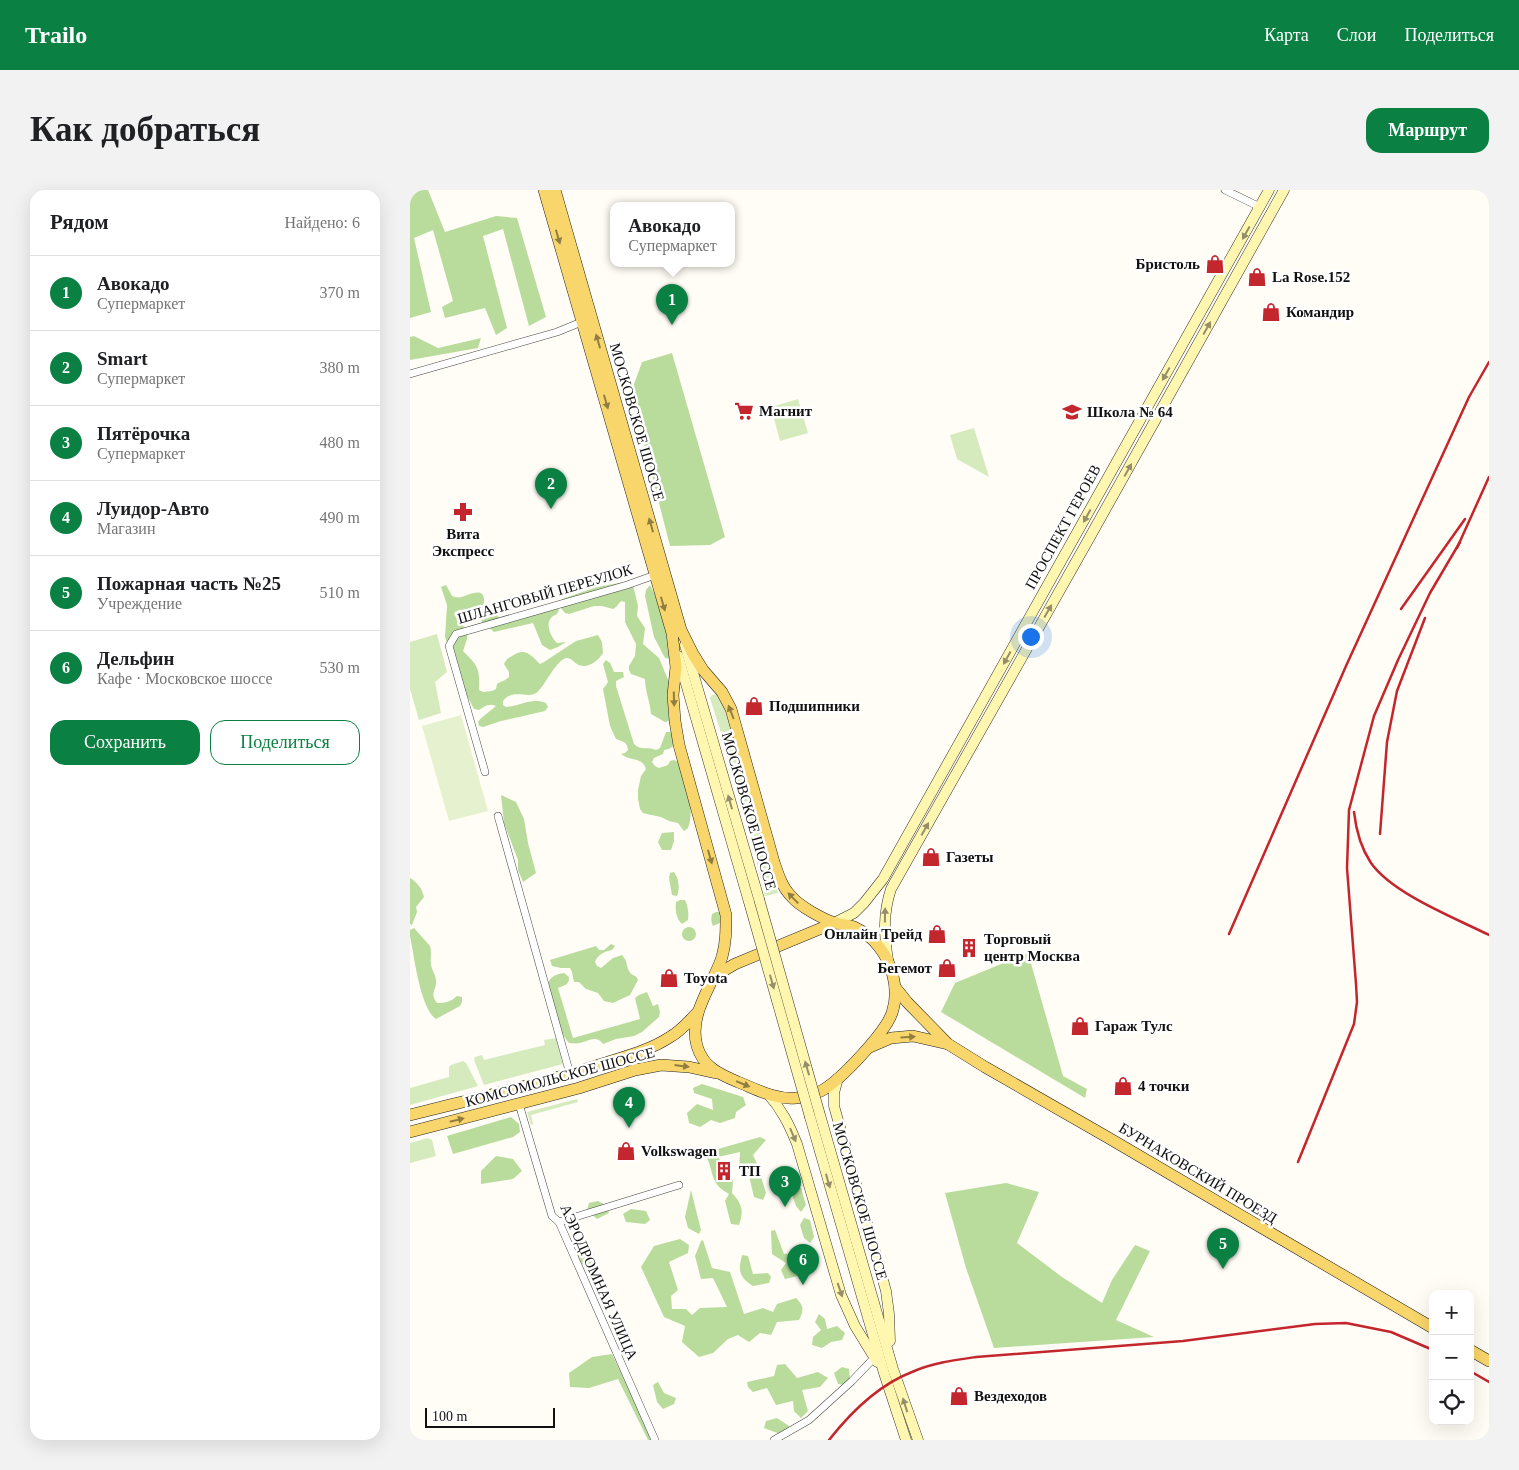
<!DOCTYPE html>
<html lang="ru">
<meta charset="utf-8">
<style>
:root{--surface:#fff;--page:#f2f2f2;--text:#202124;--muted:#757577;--line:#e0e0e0;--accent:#0b8043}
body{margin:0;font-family:"Times New Roman",serif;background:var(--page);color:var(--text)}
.controls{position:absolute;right:15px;bottom:15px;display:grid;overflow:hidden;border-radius:10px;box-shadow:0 5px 20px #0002}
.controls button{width:45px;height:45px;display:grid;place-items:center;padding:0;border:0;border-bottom:1px solid var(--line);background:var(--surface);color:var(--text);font:25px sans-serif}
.scale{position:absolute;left:15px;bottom:12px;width:130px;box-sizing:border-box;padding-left:5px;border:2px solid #111;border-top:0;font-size:14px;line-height:18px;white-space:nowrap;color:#111;-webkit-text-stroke:4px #fff;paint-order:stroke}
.you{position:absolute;left:620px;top:446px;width:18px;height:18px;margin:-12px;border:4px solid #fff;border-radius:50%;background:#1a73e8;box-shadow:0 0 0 8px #1a73e833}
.badge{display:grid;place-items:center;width:32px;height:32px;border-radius:50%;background:var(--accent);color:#fff;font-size:16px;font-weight:700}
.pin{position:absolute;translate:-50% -41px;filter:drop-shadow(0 1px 2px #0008)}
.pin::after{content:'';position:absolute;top:26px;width:18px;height:15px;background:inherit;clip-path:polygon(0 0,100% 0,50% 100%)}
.popup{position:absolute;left:200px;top:12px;width:125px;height:65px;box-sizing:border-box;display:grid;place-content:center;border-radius:10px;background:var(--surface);filter:drop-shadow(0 1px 4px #0005);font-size:16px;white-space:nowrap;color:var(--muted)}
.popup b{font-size:19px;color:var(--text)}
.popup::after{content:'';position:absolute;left:50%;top:100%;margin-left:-10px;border:10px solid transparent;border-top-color:var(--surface)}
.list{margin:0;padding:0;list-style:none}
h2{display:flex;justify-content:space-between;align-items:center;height:65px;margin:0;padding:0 20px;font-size:21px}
h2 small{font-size:16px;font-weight:400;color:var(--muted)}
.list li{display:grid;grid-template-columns:32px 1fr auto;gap:15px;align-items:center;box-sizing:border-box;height:75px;padding:0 20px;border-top:1px solid var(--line)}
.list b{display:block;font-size:19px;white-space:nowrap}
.list p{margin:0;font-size:16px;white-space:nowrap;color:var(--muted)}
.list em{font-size:16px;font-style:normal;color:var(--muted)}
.actions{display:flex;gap:10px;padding:15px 20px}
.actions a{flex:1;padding:11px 0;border:1px solid var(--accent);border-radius:15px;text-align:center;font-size:18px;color:var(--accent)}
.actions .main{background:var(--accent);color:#fff}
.icon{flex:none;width:28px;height:28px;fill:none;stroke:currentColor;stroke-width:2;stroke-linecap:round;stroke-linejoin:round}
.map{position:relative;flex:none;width:1079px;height:1250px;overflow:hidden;border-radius:15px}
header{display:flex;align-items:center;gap:30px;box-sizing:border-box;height:70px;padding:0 25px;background:var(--accent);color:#fff}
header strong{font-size:24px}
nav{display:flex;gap:28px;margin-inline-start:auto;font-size:18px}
.intro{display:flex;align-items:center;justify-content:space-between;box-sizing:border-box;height:120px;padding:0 30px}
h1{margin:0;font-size:35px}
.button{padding:12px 22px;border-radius:15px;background:var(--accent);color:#fff;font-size:18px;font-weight:700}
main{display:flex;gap:30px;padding:0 30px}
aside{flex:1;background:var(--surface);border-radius:15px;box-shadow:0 5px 20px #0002}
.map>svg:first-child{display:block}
</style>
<header>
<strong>Trailo</strong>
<nav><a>Карта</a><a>Слои</a><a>Поделиться</a></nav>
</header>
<div class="intro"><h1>Как добраться</h1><a class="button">Маршрут</a></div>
<main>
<aside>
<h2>Рядом<small>Найдено: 6</small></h2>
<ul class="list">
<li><span class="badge">1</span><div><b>Авокадо</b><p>Супермаркет</p></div><em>370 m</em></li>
<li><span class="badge">2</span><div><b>Smart</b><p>Супермаркет</p></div><em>380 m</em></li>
<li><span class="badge">3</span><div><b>Пятёрочка</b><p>Супермаркет</p></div><em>480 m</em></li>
<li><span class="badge">4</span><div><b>Луидор-Авто</b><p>Магазин</p></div><em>490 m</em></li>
<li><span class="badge">5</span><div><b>Пожарная часть №25</b><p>Учреждение</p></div><em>510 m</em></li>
<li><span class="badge">6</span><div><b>Дельфин</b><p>Кафе · Московское шоссе</p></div><em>530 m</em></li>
</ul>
<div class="actions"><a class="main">Сохранить</a><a>Поделиться</a></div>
</aside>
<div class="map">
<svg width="1079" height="1250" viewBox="0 0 1079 1250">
<rect width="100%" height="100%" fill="#fffdf5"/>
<g fill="#d5ebbd">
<polygon points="388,209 398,243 370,251 361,217"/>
<polygon points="564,238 579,287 547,269 540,245"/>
<polygon points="27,444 37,482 25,492 31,523 9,530 0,499 0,452"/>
<polygon points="308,504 321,533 368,703 355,706 325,587 300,508 302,505"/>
<polygon points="146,848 153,874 74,895 64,870 65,867 72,865 74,870 135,855 134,850"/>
<polygon points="53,871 56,873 68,896 0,915 0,898 39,887 39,877 41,875"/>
<polygon points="167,909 168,912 121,925 123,934 121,935 117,922"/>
<polygon points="18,948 22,950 26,966 0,973 0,953"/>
</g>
<g fill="#b9dc9c">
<polygon points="0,0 18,0 35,42 86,26 107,28 136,127 119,136 93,39 73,46 97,138 86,145 75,118 35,128 32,117 43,111 23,40 4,48 21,122 0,128"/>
<polygon points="4,146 28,158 71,148 68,158 0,170 0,147"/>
<polygon points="262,163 315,347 300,355 260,356 230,238 222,200 232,172"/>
<path d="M 220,391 L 223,395 L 228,416 L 227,426 L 235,438 L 233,454 L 249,468 L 259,492 L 260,502 L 258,516 L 259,531 L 255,532 L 241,524 C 240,511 235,501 235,489 L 221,484 L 219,480 L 219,476 L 225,466 L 226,454 L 215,432 L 215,412 L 211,411 L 206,417 L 203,419 L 192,416 L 184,416 L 159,424 L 155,423 L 150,417 L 152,409 L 187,397 Z"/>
<path d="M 36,395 L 42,406 C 45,407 48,408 51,407 C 56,406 75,395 74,411 C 74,413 72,416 72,419 L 75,422 L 87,424 L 89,428 L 93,430 L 146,417 L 149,420 L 147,424 C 133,429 139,445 147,453 L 156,452 L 148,457 L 140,460 L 132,455 L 123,433 L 84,442 L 58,419 L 49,420 L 45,422 L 47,431 L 58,440 L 57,449 L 53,461 C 68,476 70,478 69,500 L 73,502 L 82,501 L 86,499 L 87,494 C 91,491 95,491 99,487 L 99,482 L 94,474 C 96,470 98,468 102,466 C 115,457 121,465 130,474 L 134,472 L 166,451 L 188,445 L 192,452 L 193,463 C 188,471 177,480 167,474 C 164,472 161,468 157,468 C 146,469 135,497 126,503 C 117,509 103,498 93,511 L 93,515 L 96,517 C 110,516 122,507 136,513 L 138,517 L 135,521 L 91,531 L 73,537 L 69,536 L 68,532 C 73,525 80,522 86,516 C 79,513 75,516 69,520 L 64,519 L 56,504 L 35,447 L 37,415 L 31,397 Z"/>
<polygon points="240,395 254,423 260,469 255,468 244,447 235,406 236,400"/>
<path d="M 196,470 L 200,473 L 204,482 L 213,482 L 214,487 L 206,491 L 206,496 L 224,554 C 230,561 238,556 246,560 L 250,558 L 256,542 L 261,542 L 263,546 L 263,556 L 259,559 L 254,560 L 253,564 L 244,568 L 242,572 L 245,576 L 249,578 L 258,575 L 260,571 L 264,570 L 269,572 C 274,593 286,617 278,638 L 274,641 L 268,633 L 259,631 L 251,627 L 237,624 L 233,623 L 230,619 L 228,609 L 228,600 L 231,586 L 236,579 C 233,567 219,571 211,564 L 215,563 L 218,560 C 217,551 213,552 206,549 L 200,536 L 193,499 L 198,492 L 193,474 Z"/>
<polygon points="91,605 106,612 114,629 118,653 126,683 113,692 108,680 108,670 94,633"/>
<polygon points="264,642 264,651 261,660 252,660 248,652 252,643"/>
<path d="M 264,682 C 269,689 270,698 267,706 L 262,705 L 259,688 L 260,683 Z"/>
<path d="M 0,688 C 7,692 12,698 14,707 L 6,717 L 7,722 L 2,735 L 0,734 Z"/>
<path d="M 270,710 L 275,710 C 278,716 279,723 278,730 L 272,734 C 266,728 265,720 266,712 Z"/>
<path d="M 306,722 L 312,722 L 312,732 L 303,736 C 301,732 301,729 302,724 Z"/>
<circle cx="279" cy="744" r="7"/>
<path d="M 4,738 L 20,756 C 22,762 20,769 21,775 C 22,780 26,786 26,790 C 27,800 19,803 27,813 C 36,813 40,812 47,806 L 52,807 L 52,812 L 50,816 L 26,829 C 10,818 4,765 0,746 L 0,740 Z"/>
<path d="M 201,754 L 205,756 L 202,760 C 194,762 188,764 185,772 L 187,776 L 191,778 L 203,768 L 212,765 C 218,772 216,775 219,781 C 222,787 225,783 228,790 L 220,805 L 203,813 L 194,811 L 188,803 L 176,799 L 169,792 L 164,792 L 162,782 L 160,778 L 151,778 L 142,776 L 140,770 L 186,756 L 189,760 L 194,760 Z"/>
<polygon points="618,763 653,886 677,899 675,908 531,822 545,793"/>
<path d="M 154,783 L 159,787 C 159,795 155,795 148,798 L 163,848 L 230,829 L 225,808 L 229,805 L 237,802 L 243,816 L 248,814 L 250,822 L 249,827 L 232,842 L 224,846 L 206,849 L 193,854 C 186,844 178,852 169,853 C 166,854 162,853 159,853 C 146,838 143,812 138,793 C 141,786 147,784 154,783 Z"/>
<polygon points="292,894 333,907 336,915 326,922 325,928 310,933 301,930 290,937 279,933 277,923 287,914 303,920 302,909 284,903 283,898"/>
<polygon points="101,927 109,934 110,942 103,947 43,964 37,946"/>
<path d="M 350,947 L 356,950 L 343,965 L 347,974 L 356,1003 L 353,1010 L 344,1007 L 339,986 L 329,981 L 330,962 L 308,967 L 323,991 L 322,1003 C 332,1014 334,1020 329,1035 L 321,1034 L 315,1011 L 319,1004 C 316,1002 312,1000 309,997 C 300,987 302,973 294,963 Z"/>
<polygon points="86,966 103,969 112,981 103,989 71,994 71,981"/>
<polygon points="596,993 629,1002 607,1053 652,1087 692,1113 702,1090 725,1055 740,1061 706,1130 744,1147 584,1158 556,1078 535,1003"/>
<polygon points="384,994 391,998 396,1015 391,1022 386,1016 381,1002"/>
<polygon points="281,1000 291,1040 289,1044 278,1038 275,1027"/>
<polygon points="188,1011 197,1016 199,1023 187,1029 177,1020 179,1013"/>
<polygon points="221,1019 236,1021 240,1030 235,1034 216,1032 213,1024"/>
<polygon points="394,1028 400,1030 404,1047 400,1053 394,1048 390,1035"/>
<polygon points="365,1040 374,1064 383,1063 385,1072 395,1074 396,1084 375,1089 371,1080 376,1073 362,1064 361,1041"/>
<path d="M 270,1049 L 279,1055 L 278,1063 L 259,1072 L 268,1100 L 261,1106 L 262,1119 L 276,1119 L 282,1125 L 290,1118 L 317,1117 L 303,1088 L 291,1089 L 285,1066 L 291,1051 L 293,1050 L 302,1078 L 320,1082 L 334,1124 L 353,1118 L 363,1122 L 367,1114 L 386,1108 C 394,1116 394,1120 389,1130 L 367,1132 L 361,1145 L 350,1143 L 339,1152 L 328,1145 L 318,1149 L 303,1163 L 289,1167 L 272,1152 L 275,1136 L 254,1127 L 231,1077 L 244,1056 Z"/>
<polygon points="180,1059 185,1067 180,1074 173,1075 167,1067 169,1060"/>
<path d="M 332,1065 L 338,1066 L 343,1084 L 358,1083 L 361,1087 L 359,1093 L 343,1096 C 329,1087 328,1081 332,1065 Z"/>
<polygon points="409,1124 415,1129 417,1139 427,1136 435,1143 432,1150 421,1152 412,1158 402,1155 403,1147 411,1140 405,1132"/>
<polygon points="202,1164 243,1250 238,1250 208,1189 179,1198 160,1197 159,1183 182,1167"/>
<polygon points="375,1174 387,1188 408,1182 418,1188 410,1197 392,1200 398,1221 391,1228 384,1221 383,1211 366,1215 357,1198 343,1202 338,1197 337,1192 364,1186 367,1175"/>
<polygon points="432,1177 439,1179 440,1189 436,1195 428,1194 424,1183"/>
<polygon points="248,1192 254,1203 266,1208 264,1214 253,1219 247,1212 243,1195"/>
<polygon points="367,1228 379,1236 379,1239 370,1244 354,1238 356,1231"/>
</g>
<polygon fill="#e6f2cf" points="51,525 78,621 39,631 12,536"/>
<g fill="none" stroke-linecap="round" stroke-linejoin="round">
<g stroke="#444" stroke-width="8">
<g id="street">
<polyline points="815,0 850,17"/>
<polyline points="0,184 147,142 174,131"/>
<polyline points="75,582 39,456 46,444 217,395 245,385"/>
<polyline points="88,626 160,884"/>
<polyline points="109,914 142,1026 149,1032 245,1250"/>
<polyline points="149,1032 269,995"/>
<polyline points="364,1250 399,1230 442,1191 464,1168"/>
</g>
</g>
<g stroke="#333" stroke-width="11">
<g id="secondary">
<polyline points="275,455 349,709"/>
<polyline points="268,466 339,712"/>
<polyline points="424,733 444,723 454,713 473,689 859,0"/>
<path d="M 478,770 C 474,745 473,723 481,699 L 676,354 L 874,0"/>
<polyline points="428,888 424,903 424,916 476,1101 479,1124 480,1151"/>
<path d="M 358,904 C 372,920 379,934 387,954 L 431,1105 L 445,1136 L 467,1172"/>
<polyline points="410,925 483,1179 508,1250"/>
<polyline points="400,927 474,1183 496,1250"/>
</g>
</g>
<g stroke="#222" stroke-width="12">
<g id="primary">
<path d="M 134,0 L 262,443 L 266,477 L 263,505 L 265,531 L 269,555 L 316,725 C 316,740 316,753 312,767 C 303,795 278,824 287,856 C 293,877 309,884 328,892 C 346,899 365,910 386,908 C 394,907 403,905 411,901 C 430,891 475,843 482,823 C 486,811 486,798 483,786 C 478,765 464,746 444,737 C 438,735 432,735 426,733 C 414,730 389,716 381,706 C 372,697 368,684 364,672 L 321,519 L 312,502 L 293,480 L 283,464 L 271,440 L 145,0"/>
<polyline points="305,789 313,781 325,774 424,733"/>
<polyline points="485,797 497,812 538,854 575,877 697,947 1023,1138"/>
<polyline points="460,857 481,848 503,846 538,854"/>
<path d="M 0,925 C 63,909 127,895 189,875 C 213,867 239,861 260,847 C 271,841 279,831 288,822"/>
<polyline points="0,942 169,898 225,880 251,875 279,877 306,883"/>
<polyline points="1060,1160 1079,1171"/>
</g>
</g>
<use href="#street" stroke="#fff" stroke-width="7"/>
<use href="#secondary" stroke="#fff6b0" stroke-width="10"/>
<use href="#primary" stroke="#f9d66b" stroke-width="11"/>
<g stroke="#c4262e" stroke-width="2.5">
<polyline points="1047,358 1079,287"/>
<polyline points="991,419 1055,329"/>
<path d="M 944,622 C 946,640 951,658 961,673 C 983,704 1045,728 1079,745"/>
<polyline points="970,644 977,552 987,501 1015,428"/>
<polyline points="819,744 936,476 1059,207 1079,172"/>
<polyline points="888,972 944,834 947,812 946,794 937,678 939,620 964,526 988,470 1020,403 1050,352"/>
<polyline points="1060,1181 1079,1192"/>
<path d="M 419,1250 C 441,1222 468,1195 502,1182 C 522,1173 545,1170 566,1167 L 773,1151 L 905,1134 L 936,1133 L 981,1142 L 1023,1160"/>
</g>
<g stroke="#333" stroke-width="11" stroke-linecap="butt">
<g id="secondary-bridge">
<polyline points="349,709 410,925"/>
<polyline points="339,712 400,927"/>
</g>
</g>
<use href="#secondary-bridge" stroke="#fff6b0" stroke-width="10"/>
</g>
<defs><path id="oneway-solid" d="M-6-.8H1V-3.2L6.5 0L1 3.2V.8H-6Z" transform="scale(1.25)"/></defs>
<g fill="#948f68">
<use href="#oneway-solid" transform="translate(836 43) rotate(119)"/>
<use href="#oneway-solid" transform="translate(797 138) rotate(-61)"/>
<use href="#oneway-solid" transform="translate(756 184) rotate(119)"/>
<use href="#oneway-solid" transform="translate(718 280) rotate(-61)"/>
<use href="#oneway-solid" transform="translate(677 326) rotate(119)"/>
<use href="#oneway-solid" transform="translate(638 421) rotate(-60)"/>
<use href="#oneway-solid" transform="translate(597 468) rotate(119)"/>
<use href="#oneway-solid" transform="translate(320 612) rotate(-106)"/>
<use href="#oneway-solid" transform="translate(515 639) rotate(-61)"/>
<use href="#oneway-solid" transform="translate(475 725) rotate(-89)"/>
<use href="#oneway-solid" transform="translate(362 792) rotate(74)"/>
<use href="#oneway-solid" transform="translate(397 878) rotate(-106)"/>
<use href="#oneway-solid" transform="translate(383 945) rotate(67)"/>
<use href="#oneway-solid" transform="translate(418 991) rotate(74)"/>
<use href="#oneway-solid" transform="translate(430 1100) rotate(71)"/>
<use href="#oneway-solid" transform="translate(495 1215) rotate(-108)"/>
</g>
<g fill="#917d42">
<use href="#oneway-solid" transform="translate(148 47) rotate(74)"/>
<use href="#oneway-solid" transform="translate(188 151) rotate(-106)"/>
<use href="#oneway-solid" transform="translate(196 212) rotate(74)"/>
<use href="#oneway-solid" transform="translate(241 335) rotate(-106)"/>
<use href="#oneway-solid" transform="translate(253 414) rotate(74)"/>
<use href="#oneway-solid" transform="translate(264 509) rotate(88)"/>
<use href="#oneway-solid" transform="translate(321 522) rotate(-111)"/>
<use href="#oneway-solid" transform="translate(300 667) rotate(74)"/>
<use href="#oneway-solid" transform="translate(383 708) rotate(-134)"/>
<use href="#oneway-solid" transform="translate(498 847) rotate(-3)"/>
<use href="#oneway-solid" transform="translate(272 876) rotate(7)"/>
<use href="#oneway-solid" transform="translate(333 894) rotate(22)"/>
<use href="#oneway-solid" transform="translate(47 930) rotate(-14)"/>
</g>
<defs>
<g id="shop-bare" transform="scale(1.5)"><path d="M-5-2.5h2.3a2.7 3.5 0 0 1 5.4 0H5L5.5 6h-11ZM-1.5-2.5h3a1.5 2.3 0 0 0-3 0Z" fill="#c4262e" stroke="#fff" stroke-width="2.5" paint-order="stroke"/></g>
<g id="supermarket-bare" transform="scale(1.5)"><path d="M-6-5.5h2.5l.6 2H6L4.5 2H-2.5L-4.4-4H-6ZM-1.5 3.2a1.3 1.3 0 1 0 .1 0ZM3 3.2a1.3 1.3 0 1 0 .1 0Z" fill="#c4262e" stroke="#fff" stroke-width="2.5" paint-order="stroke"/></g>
<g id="school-bare" transform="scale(1.5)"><path d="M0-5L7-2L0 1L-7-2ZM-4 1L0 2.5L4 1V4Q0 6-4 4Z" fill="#c4262e" stroke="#fff" stroke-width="2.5" paint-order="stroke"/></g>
<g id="pharmacy-bare" transform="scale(1.5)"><path d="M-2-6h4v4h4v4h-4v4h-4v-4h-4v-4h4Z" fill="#c4262e" stroke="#fff" stroke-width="2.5" paint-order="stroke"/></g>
<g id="building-bare" transform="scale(1.5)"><path d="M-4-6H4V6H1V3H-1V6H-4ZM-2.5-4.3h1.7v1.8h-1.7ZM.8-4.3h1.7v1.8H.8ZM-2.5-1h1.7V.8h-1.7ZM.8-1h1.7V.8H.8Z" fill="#c4262e" stroke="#fff" stroke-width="2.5" paint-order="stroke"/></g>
</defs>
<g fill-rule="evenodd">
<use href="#shop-bare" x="805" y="74"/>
<use href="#shop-bare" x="847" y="87"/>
<use href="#shop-bare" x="861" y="122"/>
<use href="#supermarket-bare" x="334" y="221"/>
<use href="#school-bare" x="662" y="222"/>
<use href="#pharmacy-bare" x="53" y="322"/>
<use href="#shop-bare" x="344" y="516"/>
<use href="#shop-bare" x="521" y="667"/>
<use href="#shop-bare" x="527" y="744"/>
<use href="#building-bare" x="559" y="758"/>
<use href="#shop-bare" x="537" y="778"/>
<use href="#shop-bare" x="259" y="788"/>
<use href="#shop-bare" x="670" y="836"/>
<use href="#shop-bare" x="713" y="896"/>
<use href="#shop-bare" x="216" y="961"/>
<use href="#building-bare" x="314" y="981"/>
<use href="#shop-bare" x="549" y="1206"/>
</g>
<g text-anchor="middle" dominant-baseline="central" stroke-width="5" stroke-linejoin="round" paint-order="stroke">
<g font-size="15" font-weight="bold" fill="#111" stroke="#fff" text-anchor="start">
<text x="790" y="74" text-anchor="end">Бристоль</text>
<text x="862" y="87">La Rose.152</text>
<text x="876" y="122">Командир</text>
<text x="349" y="221">Магнит</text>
<text x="677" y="222">Школа № 64</text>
<text x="53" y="344" text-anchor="middle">Вита<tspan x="53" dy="17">Экспресс</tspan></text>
<text x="359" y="516">Подшипники</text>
<text x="536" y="667">Газеты</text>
<text x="512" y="744" text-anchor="end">Онлайн Трейд</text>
<text x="574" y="749">Торговый<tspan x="574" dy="17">центр Москва</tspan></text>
<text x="522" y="778" text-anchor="end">Бегемот</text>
<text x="274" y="788">Toyota</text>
<text x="685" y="836">Гараж Тулс</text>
<text x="728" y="896">4 точки</text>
<text x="231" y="961">Volkswagen</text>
<text x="329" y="981">ТП</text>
<text x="564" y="1206">Вездеходов</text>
</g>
<g font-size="15" fill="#111" stroke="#fff">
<text transform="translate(227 232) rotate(74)">МОСКОВСКОЕ ШОССЕ</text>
<text transform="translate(653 337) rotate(-61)">ПРОСПЕКТ ГЕРОЕВ</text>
<text transform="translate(135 404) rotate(-16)">ШЛАНГОВЫЙ ПЕРЕУЛОК</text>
<text transform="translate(339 621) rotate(74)">МОСКОВСКОЕ ШОССЕ</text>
<text transform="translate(150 887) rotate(-15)">КОМСОМОЛЬСКОЕ ШОССЕ</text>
<text transform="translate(788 983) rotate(31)">БУРНАКОВСКИЙ ПРОЕЗД</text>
<text transform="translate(450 1011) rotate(74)">МОСКОВСКОЕ ШОССЕ</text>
<text transform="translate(189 1092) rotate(66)">АЭРОДРОМНАЯ УЛИЦА</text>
</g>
</g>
</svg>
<div class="controls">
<button>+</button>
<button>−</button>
<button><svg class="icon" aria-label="locate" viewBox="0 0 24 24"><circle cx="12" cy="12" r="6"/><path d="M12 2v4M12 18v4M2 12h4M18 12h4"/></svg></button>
</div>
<div class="scale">100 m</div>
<div class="you"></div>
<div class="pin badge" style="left:262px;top:135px">1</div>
<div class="popup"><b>Авокадо</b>Супермаркет</div>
<div class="pin badge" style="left:141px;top:319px">2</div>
<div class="pin badge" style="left:375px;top:1017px">3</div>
<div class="pin badge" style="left:219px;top:938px">4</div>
<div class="pin badge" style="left:813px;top:1079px">5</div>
<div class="pin badge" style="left:393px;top:1095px">6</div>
</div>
</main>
